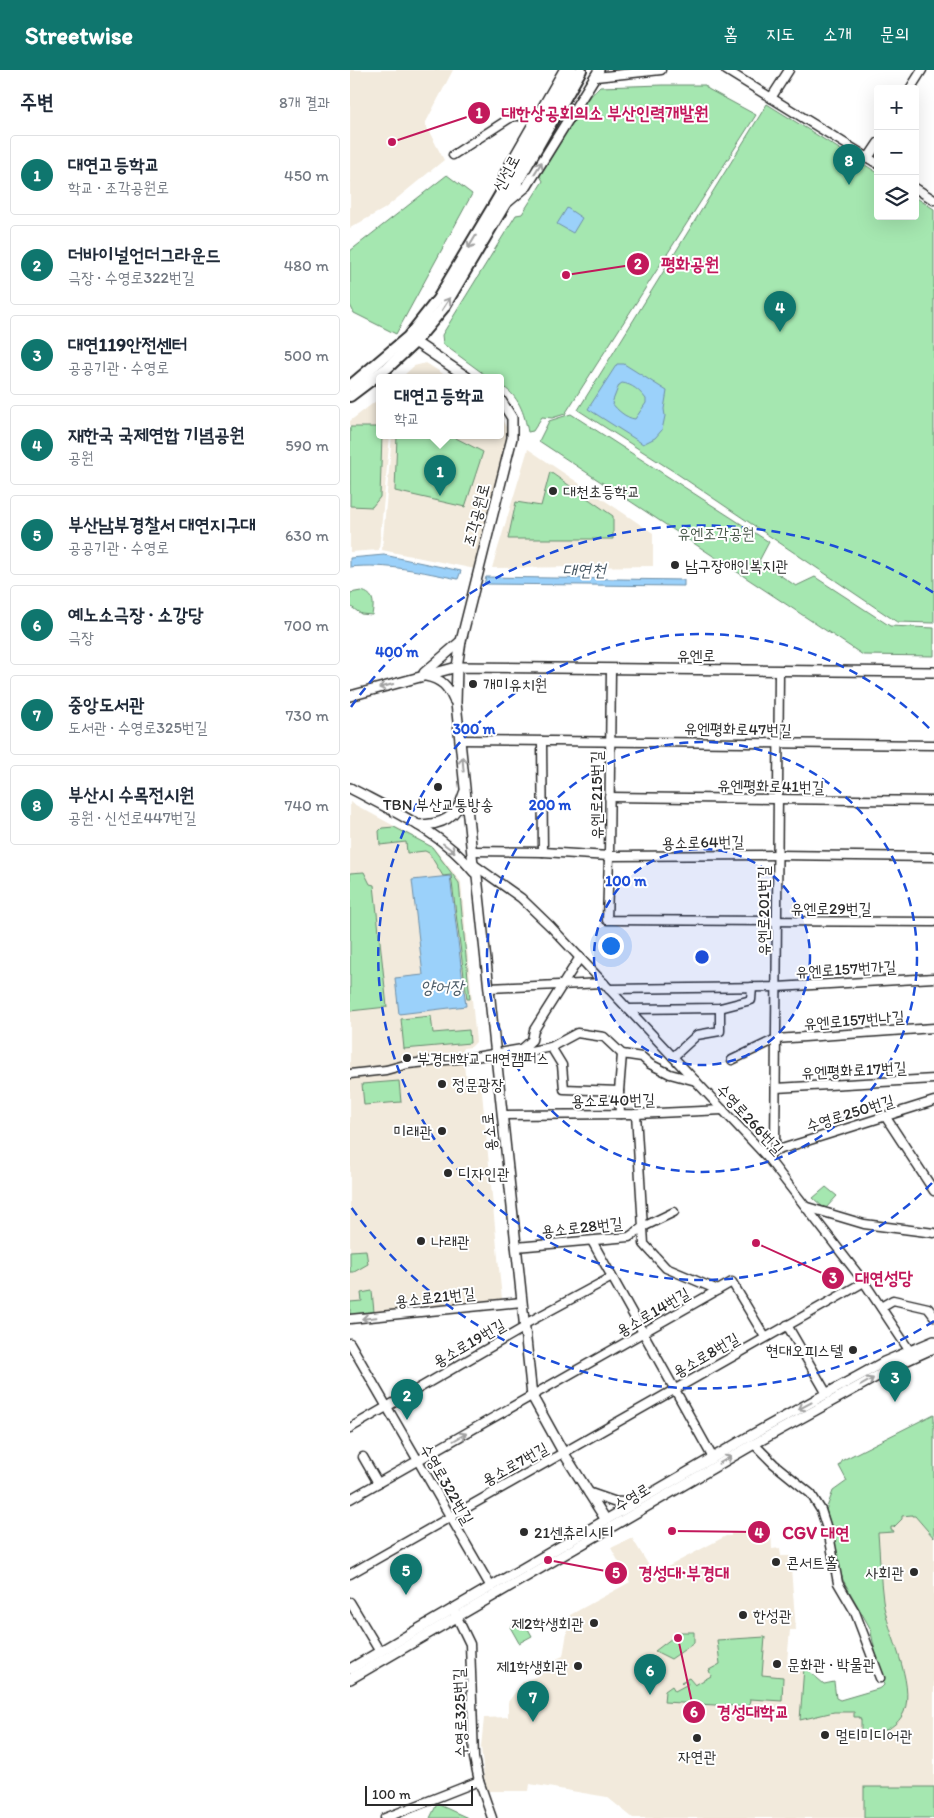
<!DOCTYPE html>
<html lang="ko">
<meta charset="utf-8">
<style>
:root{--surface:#fff;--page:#f2f2f3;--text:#1f2937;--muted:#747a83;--line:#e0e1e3;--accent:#0f766e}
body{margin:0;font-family:Itim,"Poor Story",sans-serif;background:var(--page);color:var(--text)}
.controls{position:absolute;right:15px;top:15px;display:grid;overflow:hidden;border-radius:5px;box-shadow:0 5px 20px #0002}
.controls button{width:45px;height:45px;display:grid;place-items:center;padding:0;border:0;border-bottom:1px solid var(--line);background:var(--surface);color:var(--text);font:25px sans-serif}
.scale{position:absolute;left:15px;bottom:12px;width:108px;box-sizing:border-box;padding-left:5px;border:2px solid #2b2b2b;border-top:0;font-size:14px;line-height:18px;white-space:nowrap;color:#2b2b2b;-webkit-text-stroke:4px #fff;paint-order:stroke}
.you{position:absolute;left:260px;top:875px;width:18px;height:18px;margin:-12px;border:4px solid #fff;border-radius:50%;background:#1a73e8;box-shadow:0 0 0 8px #1a73e833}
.badge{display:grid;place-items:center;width:32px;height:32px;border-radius:50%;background:var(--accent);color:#fff;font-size:16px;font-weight:700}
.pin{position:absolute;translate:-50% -41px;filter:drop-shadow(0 1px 2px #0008)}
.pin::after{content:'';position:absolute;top:26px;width:18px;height:15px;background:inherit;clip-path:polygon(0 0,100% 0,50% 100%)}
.popup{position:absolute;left:26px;top:304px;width:128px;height:65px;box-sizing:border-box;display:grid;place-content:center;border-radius:5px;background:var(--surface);filter:drop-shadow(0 1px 4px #0005);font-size:16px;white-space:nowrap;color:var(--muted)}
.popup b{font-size:19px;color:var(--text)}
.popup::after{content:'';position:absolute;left:50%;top:100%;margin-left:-10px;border:10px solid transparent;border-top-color:var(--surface)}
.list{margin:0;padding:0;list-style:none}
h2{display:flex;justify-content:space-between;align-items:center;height:65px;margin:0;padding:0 20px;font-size:21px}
h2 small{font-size:16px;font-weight:400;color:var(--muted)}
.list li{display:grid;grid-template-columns:32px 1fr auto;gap:15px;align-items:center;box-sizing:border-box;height:80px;margin:0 10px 10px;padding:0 10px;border:1px solid var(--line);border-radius:5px}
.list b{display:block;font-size:19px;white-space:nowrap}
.list p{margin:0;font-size:16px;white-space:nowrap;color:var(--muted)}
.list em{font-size:16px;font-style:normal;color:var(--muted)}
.icon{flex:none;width:28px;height:28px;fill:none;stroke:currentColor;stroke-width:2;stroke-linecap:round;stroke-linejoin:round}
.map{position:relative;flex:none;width:584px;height:1748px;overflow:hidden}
header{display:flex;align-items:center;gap:30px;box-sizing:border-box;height:70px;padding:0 25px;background:var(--accent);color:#fff}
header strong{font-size:24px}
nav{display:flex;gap:28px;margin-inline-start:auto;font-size:18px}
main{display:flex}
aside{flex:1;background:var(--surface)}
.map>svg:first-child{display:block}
</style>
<header>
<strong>Streetwise</strong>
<nav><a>홈</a><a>지도</a><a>소개</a><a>문의</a></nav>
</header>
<main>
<aside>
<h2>주변<small>8개 결과</small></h2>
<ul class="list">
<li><span class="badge">1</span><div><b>대연고등학교</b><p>학교 · 조각공원로</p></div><em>450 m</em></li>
<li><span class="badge">2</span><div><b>더바이널언더그라운드</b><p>극장 · 수영로322번길</p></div><em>480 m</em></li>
<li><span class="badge">3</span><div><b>대연119안전센터</b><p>공공기관 · 수영로</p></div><em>500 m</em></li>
<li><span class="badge">4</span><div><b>재한국 국제연합 기념공원</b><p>공원</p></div><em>590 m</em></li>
<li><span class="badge">5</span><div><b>부산남부경찰서 대연지구대</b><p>공공기관 · 수영로</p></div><em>630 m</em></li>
<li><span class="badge">6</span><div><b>예노소극장 · 소강당</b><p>극장</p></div><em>700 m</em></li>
<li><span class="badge">7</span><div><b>중앙도서관</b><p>도서관 · 수영로325번길</p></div><em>730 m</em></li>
<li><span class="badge">8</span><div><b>부산시 수목전시원</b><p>공원 · 신선로447번길</p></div><em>740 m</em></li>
</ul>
</aside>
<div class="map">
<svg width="584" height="1748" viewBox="0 0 584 1748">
<rect width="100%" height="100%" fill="#fff"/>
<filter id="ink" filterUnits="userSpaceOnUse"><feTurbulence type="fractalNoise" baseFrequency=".02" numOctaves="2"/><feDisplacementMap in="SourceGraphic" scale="10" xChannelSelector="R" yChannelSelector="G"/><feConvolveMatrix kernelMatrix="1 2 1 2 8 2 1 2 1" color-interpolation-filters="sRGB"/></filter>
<g filter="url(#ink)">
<g fill="#f2eadc">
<polygon points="0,0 103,0 75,54 94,90 34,139 0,158"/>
<polygon points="76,293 98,307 52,307 64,296"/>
<polygon points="30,328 30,365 40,365 29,480 0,482 0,351"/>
<polygon points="150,346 156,357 158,372 125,499 32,480 42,365 150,365"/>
<polygon points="178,379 303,463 303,496 142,498"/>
<polygon points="0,732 83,777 111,812 126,972 121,977 113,978 115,1005 125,1006 131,1012 152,1229 0,1246"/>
<polygon points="521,1395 584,1468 584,1717 514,1717 514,1748 283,1748 257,1727 180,1714 179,1721 138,1721 134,1707 131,1677 134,1648 158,1647 158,1632 173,1612 192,1604 189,1597 213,1586 220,1545 280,1512 261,1478 282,1468 304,1504 376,1466 381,1466 381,1463 421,1460 422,1479 430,1478 431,1486 440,1486 446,1560 440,1560 437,1592 446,1596 454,1597 474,1614 484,1612 486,1628 490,1630 531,1618 534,1615 520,1558 493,1510 485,1485 480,1453 476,1440 483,1421"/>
</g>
<g fill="#a5e7b0" stroke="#68896e">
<path d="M 312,15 L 355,15 L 358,19 L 406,45 L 215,344 L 202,348 L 192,347 L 183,361 L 178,362 C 174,343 169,325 150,315 L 150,307 L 138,307 L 93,274 L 92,265 L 166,145 L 172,144 L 193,111 L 190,106 L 235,31 L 250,17 Z"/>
<polygon points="417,34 528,103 528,146 565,146 565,127 584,139 584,553 547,552 323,401 228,340"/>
<polygon points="97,105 122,124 46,264 4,243 0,235 0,181"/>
<polygon points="221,344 419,472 409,491 446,516 465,507 540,556 584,558 584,586 513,585 189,371 199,351"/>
<polygon points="0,357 30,357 30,365 32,365 30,427 22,437 0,436"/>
<polygon points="47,365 100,365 133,382 115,437 45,421"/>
<polygon points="200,402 263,446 263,469 158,469 166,432 191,436"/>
<path d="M 11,521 C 25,524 24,534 22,545 L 11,544 L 0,536 L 0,523 Z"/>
<polygon points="44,757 82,777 109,813 120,929 117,929 101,805 93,806 79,783 75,781 57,783 56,772 30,775 29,761 32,758"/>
<polygon points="14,802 20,814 24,815 37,937 0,941 0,803"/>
<polygon points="81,946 83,963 119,960 120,973 54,979 51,949"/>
<polygon points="49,1011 51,1032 14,1035 12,1014"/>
<polygon points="476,1117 487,1126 475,1139 463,1128"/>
<polygon points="16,1180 18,1194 4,1202 0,1202 0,1181"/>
<polygon points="22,1221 24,1242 0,1245 0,1232 12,1231 11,1223"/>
<path d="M 584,1344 L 584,1468 L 565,1446 L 562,1446 L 562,1445 L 552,1446 L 552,1449 L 544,1457 L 541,1457 L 541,1460 L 543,1460 L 544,1462 L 528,1463 C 530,1485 530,1509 533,1531 C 537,1562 566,1613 554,1642 C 546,1660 528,1663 511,1669 L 511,1650 L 509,1647 L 504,1647 L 504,1642 L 484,1642 L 450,1650 L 454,1597 L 474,1614 L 484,1612 L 486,1628 L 490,1630 L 531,1618 L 534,1615 L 529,1599 L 520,1558 L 493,1510 L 485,1485 L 480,1453 L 476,1440 L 483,1421 L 497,1411 L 489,1396 L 493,1390 Z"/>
<polygon points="173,1550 182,1566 169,1573 160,1557"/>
<polygon points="330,1562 344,1562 344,1573 321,1589 305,1581"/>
<polygon points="415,1567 412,1605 433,1607 432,1631 400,1629 399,1637 314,1632 315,1621 322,1616 325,1621 338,1614 336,1611 332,1613 331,1612 339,1608 345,1615 361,1606 359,1600 370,1594 367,1570"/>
<rect x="514" y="1717" width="70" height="31"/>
<polygon points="87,1734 118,1748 80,1748"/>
</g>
<g fill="#9bd1fa" stroke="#6e8fa7" fill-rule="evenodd">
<polygon points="217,138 232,148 223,163 207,154"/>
<path d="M 267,294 L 274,294 L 317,321 L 314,339 L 315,346 L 312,360 L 305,368 L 293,374 L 238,339 ZM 272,313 C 282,314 290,321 296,329 L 296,333 L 285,349 C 276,348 267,340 262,333 L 269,315 Z"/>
<path d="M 34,485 L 111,501 L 108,509 C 72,502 37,493 0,497 L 0,488 Z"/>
<polygon points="136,507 334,510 334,516 134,514"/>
<polygon points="100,806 116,936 49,944 45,908 73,905 62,810"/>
</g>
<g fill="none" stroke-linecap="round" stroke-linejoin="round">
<g stroke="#2b2b2b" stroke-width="11">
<g id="minor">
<polyline points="376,0 528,94"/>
<polyline points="246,7 311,0"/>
<polyline points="560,19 572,0"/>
<polyline points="421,28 439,0"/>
<polyline points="103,85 163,46 188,46"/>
<polyline points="518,88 528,73"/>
<polyline points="565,118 584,130"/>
<polyline points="261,599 259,786 257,850 584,852"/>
<polyline points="110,670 584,675"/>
<polyline points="192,671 193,782"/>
<polyline points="259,727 584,731"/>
<polyline points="122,781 193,782 259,786 428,785 584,787"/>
<polyline points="123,794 171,828 201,857 417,1087 514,1212 559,1280"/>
<polyline points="139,918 254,913"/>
<polyline points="259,919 427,917 584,908"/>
<polyline points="278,939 370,938 401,930 402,917"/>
<polyline points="201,977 212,995 214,1019 269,1021"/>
<polyline points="172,979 182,970 184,960 230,887"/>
<polyline points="323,987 347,965 370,961 370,938"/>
<polyline points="382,990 426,969 584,958"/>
<polyline points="0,1004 36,1000 58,994 125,987 172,979 181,981 201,977 227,963 254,967 272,984 292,987 300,994 320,1004 346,1011"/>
<polyline points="426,1018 584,1009"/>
<polyline points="270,1044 269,1021 272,984"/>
<polyline points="286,1044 294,1174 316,1198 368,1220"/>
<polyline points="152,1045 286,1044 373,1040"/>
<polyline points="535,1046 584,1121"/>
<polyline points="425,1081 429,601"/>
<polyline points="422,1083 425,1081 584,1031"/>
<polyline points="457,1137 514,1154 584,1163"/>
<polyline points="242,1171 363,1388"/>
<polyline points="166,1177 279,1167 293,1157 324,1142"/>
<polyline points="531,1237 543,1230 578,1238 584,1246"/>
<polyline points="0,1249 172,1232"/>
<polyline points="175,1254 262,1207"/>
<polyline points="437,1255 477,1324"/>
<polyline points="0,1273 141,1517"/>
<polyline points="0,1358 175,1257"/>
<polyline points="404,1374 424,1394 461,1424 471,1440 479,1465 488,1513 505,1542 530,1608"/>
<polyline points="13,1387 28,1413"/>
<polyline points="0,1429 382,1212 415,1267"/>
<polyline points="0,1504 514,1212"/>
<polyline points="0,1532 30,1582"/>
<polyline points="105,1543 120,1574 124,1688 129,1711 142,1748"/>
<polyline points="35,1748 129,1711"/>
</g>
</g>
<g stroke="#2b2b2b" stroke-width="12">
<g id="major">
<polyline points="151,119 155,103 214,0"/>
<polyline points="158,132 177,116 249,0"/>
<polyline points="65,272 117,307"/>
<polyline points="150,329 162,348 162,368 111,571 107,597 106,633 123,794 127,806 182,1326 213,1382 256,1450"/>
<polyline points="74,603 111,571"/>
<path d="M 76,606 C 92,609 98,617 104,630"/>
<polyline points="0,626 107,597 584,602"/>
<path d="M 0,718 C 43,741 93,763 124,802"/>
<path d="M 68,755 C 92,755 107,748 114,723"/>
<polyline points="239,1423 265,1432 284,1433"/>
<polyline points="0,1599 400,1366 534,1292 584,1271"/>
<polyline points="0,1609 404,1374 553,1292 584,1278"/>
</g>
</g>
<g stroke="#2b2b2b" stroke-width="14">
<g id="highway">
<polyline points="0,316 58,267 88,229 147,130 222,0"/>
<polyline points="0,326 37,298 65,272 94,237 155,134 231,0"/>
</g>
</g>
<use href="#minor" stroke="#fff" stroke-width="8"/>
<use href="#major" stroke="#fff" stroke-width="9"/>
<use href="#highway" stroke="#fff" stroke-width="10"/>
</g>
<defs><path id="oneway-shaft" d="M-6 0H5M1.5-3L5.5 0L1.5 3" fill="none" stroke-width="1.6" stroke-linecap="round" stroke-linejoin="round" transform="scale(1.25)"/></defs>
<g stroke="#a0a0a0">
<use href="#oneway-shaft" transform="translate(188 98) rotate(-58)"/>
<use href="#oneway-shaft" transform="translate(122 172) rotate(121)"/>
<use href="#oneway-shaft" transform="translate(96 234) rotate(-57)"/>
<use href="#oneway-shaft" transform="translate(36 616) rotate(164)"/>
<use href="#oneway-shaft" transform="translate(113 694) rotate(-95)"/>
<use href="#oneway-shaft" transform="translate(99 778) rotate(37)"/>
<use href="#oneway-shaft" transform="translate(19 1248) rotate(174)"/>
<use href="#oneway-shaft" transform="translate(517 1312) rotate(-30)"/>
<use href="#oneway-shaft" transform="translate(455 1336) rotate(152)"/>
<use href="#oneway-shaft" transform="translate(110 1367) rotate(-30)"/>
<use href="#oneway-shaft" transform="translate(375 1390) rotate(-30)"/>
</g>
</g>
<circle cx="352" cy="887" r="108" fill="#1d4ed8" fill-opacity=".12"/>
<g fill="none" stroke="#1d4ed8" stroke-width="2.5" stroke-dasharray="9 6">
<circle cx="352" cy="887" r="108"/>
<circle cx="352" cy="887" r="215"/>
<path d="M582 1113A323 323 0 1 1 582 661"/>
<path d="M584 1251A431 431 0 0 1 1 1137M1 637A431 431 0 0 1 584 523"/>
</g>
<g fill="#2b2b2b" stroke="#fff" stroke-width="2">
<circle cx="203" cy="421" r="5"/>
<circle cx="325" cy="495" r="5"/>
<circle cx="123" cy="614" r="5"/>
<circle cx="88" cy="717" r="5"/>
<circle cx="57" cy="988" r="5"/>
<circle cx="92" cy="1014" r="5"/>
<circle cx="92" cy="1061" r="5"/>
<circle cx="98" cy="1103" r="5"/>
<circle cx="71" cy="1171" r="5"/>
<circle cx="503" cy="1280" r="5"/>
<circle cx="174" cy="1462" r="5"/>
<circle cx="426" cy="1492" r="5"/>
<circle cx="564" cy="1502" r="5"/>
<circle cx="393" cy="1545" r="5"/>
<circle cx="244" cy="1553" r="5"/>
<circle cx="427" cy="1594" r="5"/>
<circle cx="228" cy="1596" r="5"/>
<circle cx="475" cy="1665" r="5"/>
<circle cx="347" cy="1668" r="5"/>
</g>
<g text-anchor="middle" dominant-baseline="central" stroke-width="4" stroke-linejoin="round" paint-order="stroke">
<g font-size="16" fill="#2b2b2b" stroke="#fff">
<text transform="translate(156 103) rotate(-62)">신선로</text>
<text transform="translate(126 445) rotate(-75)">조각공원로</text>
<text x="346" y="585">유엔로</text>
<text transform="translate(388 659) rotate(1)">유엔평화로47번길</text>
<text transform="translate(421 716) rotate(1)">유엔평화로41번길</text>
<text transform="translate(246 725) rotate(-90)">유엔로215번길</text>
<text transform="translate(353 772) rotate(-1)">용소로64번길</text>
<text x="481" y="838">유엔로29번길</text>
<text transform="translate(413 841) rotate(-90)">유엔로201번길</text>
<text transform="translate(496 899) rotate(-3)">유엔로157번가길</text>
<text transform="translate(504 950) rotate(-4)">유엔로157번나길</text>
<text transform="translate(504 1000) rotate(-3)">유엔평화로17번길</text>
<text transform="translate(263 1030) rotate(-1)">용소로40번길</text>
<text transform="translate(500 1043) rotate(-17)">수영로250번길</text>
<text transform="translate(400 1049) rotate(47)">수영로266번길</text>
<text transform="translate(139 1062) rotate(-96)">용소로</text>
<text transform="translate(232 1157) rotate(-6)">용소로28번길</text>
<text transform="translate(85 1227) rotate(-6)">용소로21번길</text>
<text transform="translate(303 1242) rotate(-30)">용소로14번길</text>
<text transform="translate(119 1273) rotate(-30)">용소로19번길</text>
<text transform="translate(356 1285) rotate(-30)">용소로8번길</text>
<text transform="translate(165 1394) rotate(-29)">용소로7번길</text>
<text transform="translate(97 1414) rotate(60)">수영로322번길</text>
<text transform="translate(282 1427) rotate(-31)">수영로</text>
<text transform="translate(110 1643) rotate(-92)">수영로325번길</text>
</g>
<g font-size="16" fill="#2b2b2b" stroke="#fff" text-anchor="start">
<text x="213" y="421">대천초등학교</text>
<text x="335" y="495">남구장애인복지관</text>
<text x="133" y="614">개미유치원</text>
<text x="88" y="734" text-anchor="middle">TBN 부산교통방송</text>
<text x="67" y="988">부경대학교 대연캠퍼스</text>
<text x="102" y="1014">정문광장</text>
<text x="82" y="1061" text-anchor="end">미래관</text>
<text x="108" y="1103">디자인관</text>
<text x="81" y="1171">나래관</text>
<text x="493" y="1280" text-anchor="end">현대오피스텔</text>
<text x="184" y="1462">21센츄리시티</text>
<text x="436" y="1492">콘서트홀</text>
<text x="554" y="1502" text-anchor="end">사회관</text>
<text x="403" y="1545">한성관</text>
<text x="234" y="1553" text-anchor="end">제2학생회관</text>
<text x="437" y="1594">문화관 · 박물관</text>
<text x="218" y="1596" text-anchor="end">제1학생회관</text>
<text x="485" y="1665">멀티미디어관</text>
<text x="347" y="1686" text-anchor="middle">자연관</text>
</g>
<g font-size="16" fill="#4a5a4c" stroke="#fff">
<text x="366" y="463">유엔조각공원</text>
</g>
<g font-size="18" font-style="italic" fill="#4d5d69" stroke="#fff">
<text x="234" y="500">대연천</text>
<text x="92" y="917">양어장</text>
</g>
</g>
<circle cx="352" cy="887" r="8" fill="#1d4ed8" stroke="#fff" stroke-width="2.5"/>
<g font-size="15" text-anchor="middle" font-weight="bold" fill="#1d4ed8" stroke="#fff" stroke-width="4" stroke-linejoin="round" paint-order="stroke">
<text x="47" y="587">400 m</text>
<text x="124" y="664">300 m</text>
<text x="200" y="740">200 m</text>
<text x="276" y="816">100 m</text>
</g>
<path fill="none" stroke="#c2185b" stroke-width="2" d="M42 72L129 43M216 205L288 194M406 1173L483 1208M322 1461L409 1462M198 1490L266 1503M328 1568L344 1642"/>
<g fill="#c2185b" stroke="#fff" stroke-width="2">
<circle cx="42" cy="72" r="5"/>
<circle cx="216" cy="205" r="5"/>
<circle cx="406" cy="1173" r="5"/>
<circle cx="322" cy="1461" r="5"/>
<circle cx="198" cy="1490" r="5"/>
<circle cx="328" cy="1568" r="5"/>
<circle cx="129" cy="43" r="12"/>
<circle cx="288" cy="194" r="12"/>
<circle cx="483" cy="1208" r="12"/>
<circle cx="409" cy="1462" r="12"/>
<circle cx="266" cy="1503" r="12"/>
<circle cx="344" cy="1642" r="12"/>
</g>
<g font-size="15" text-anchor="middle" font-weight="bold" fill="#fff">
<text x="129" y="48">1</text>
<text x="288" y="199">2</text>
<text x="483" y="1213">3</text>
<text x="409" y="1468">4</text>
<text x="266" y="1508">5</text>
<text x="344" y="1647">6</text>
</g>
<g font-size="18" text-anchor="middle" font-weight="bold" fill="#c2185b" stroke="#fff" stroke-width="4" stroke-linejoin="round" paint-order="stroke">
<text x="255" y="49">대한상공회의소 부산인력개발원</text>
<text x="340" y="200">평화공원</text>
<text x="534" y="1214">대연성당</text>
<text x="466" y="1469">CGV 대연</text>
<text x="334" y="1509">경성대·부경대</text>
<text x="403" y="1648">경성대학교</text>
</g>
</svg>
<div class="controls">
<button>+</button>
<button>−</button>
<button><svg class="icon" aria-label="layers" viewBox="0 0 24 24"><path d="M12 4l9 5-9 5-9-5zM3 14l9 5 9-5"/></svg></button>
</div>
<div class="scale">100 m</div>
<div class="you"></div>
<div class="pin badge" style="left:90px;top:426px">1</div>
<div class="popup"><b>대연고등학교</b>학교</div>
<div class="pin badge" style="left:57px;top:1350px">2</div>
<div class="pin badge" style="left:545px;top:1332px">3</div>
<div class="pin badge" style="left:430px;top:262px">4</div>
<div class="pin badge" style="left:56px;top:1525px">5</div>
<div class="pin badge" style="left:300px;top:1625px">6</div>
<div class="pin badge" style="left:183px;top:1652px">7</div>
<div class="pin badge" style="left:499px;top:115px">8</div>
</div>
</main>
